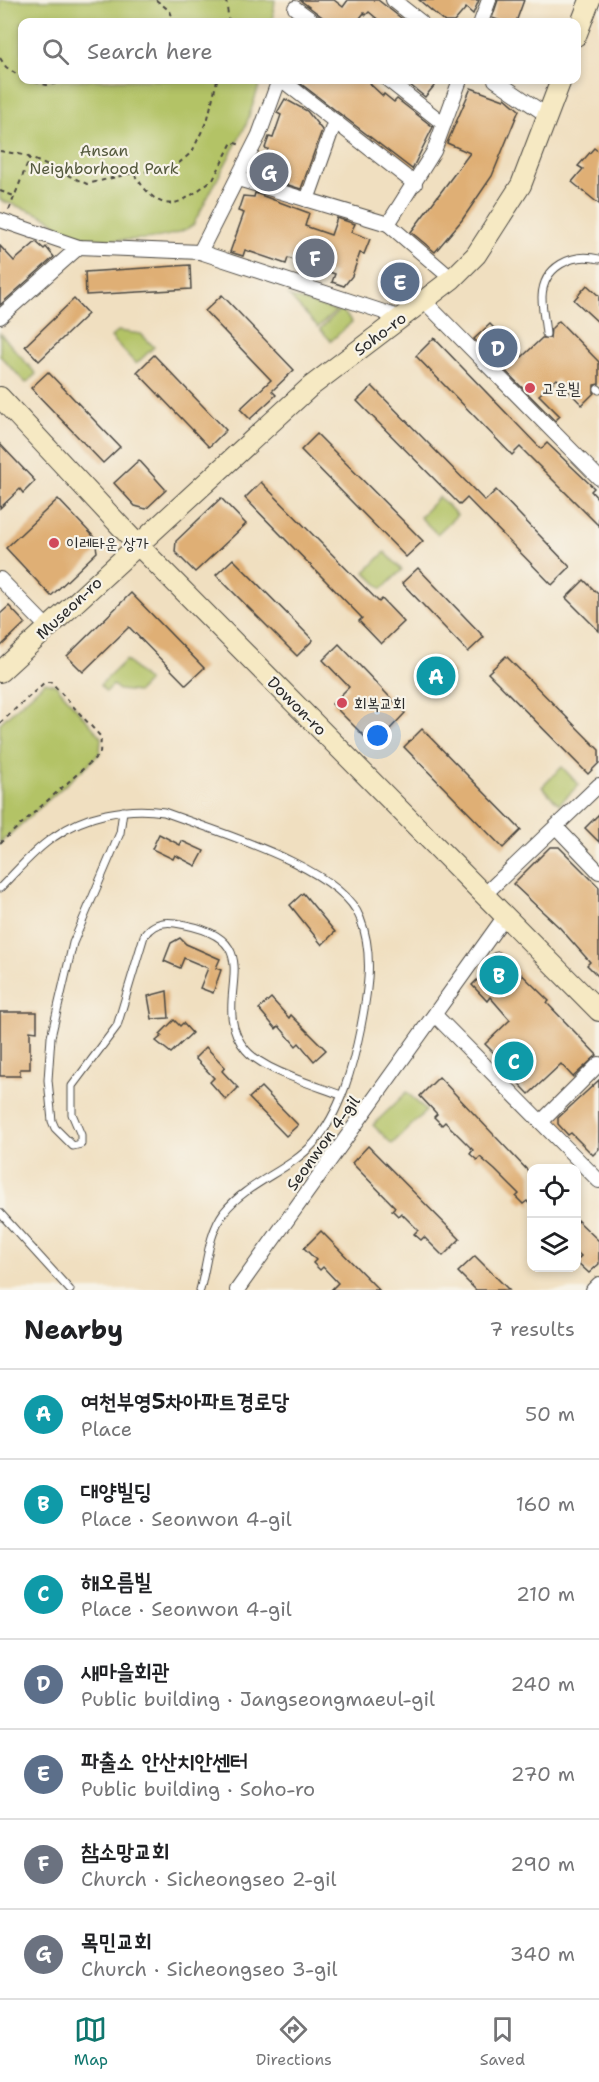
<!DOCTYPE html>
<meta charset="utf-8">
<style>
:root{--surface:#fff;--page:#f6f6f6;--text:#202124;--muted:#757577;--line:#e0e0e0;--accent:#0f766e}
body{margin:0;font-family:"Shantell Sans","Poor Story",sans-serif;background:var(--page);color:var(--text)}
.controls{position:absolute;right:18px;bottom:18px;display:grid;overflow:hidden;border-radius:12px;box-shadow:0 3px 9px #0003}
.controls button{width:54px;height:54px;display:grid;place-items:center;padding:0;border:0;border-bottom:2px solid var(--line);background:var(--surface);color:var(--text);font:30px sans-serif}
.you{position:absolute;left:378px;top:736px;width:21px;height:21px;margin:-15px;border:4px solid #fff;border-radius:50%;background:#1a73e8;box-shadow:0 0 0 9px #1a73e833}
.badge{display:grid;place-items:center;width:39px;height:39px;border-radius:50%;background:var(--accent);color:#fff;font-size:20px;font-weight:700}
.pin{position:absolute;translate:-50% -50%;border:3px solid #fff;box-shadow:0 2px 6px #0006}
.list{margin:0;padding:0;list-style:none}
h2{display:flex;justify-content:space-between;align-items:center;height:78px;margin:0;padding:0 24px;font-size:26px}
h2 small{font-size:20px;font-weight:400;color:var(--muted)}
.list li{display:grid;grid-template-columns:39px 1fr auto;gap:18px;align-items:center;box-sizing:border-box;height:90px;padding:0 24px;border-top:2px solid var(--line)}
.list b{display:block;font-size:22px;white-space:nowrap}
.list p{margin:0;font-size:20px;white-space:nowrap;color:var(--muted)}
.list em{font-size:20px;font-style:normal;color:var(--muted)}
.icon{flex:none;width:33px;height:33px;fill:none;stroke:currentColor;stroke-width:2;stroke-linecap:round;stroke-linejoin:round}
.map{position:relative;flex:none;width:599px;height:1290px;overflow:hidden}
.search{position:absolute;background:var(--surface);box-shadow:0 3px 9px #0003;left:18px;right:18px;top:18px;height:66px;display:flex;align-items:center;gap:15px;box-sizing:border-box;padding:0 21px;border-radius:12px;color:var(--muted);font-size:22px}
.sheet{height:708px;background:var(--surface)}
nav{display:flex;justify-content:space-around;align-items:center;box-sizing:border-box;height:84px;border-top:2px solid var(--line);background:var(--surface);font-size:16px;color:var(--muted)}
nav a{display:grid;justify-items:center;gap:3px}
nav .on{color:var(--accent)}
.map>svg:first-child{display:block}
</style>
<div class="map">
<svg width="599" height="1290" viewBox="0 0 599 1290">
<rect width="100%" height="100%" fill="#f7f3e8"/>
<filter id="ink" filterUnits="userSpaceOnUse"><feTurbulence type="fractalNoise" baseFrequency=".0167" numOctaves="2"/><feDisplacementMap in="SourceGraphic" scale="12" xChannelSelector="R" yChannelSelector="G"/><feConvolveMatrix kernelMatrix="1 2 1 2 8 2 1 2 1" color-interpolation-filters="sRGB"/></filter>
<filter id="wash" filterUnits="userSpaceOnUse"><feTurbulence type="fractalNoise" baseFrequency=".008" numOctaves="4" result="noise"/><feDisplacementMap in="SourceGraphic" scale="24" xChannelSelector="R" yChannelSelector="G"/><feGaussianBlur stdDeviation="1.35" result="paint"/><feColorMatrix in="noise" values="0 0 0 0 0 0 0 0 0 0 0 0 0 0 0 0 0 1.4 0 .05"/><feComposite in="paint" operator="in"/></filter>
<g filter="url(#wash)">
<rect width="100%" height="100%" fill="#f0dfc0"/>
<g fill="#b3c366" stroke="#6f7748" stroke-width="1.5">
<path d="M 0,0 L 275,0 L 272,22 L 22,22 L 22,80 L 261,80 L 246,125 L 193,225 C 166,244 96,243 66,232 C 58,230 55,221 48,218 C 33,211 16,206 0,200 Z"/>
<polygon points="289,296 336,311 318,327"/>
<polygon points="341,309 352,322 331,341 320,329"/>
<polygon points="118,331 141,334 154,347 136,364 111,337"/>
<polygon points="0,333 36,374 26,383 0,356"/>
<polygon points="439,497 457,515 437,534 420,517"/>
<polygon points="385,552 402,570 382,589 365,572"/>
<polygon points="126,660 148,682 138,692 119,690 113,685 106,692 100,685"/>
<polygon points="45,682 56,685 101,737 100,753 92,761 0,843 0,723"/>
<polygon points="562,767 579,785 559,804 542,787"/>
<polygon points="407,1092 426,1111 392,1144 373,1125"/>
</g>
<g id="blocks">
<g fill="#dfaf74">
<polygon points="300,0 334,0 343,7 348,0 378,0 406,22 381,22 369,12 366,15 364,13 357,22 329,22"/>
<polygon points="419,0 479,0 473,14 466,8 454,22 445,22"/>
<polygon points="498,0 524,0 516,22 504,22 492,18"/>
<polygon points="296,80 373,80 370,84 383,96 384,94 394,102 397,99 433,127 412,169"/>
<polygon points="404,80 439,80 425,97"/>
<polygon points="471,88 504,100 505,98 519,110 492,176 462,220 435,252 411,232 470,153 447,143"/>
<polygon points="285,99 307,111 322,130 301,189 260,176 268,149 265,148 269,137 273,138 281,115 277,113"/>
<polygon points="594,148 599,152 599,204 572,182 583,169 578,166"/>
<polygon points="255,193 309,213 305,226 331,235 337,218 355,224 351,232 370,239 364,254 360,253 352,276 344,286 332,282 335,274 288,258 286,264 245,250 243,256 230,252 244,213 238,211 243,196 254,197"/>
<polygon points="36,242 44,249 46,247 54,257 0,305 0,246 14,261"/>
<polygon points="190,265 191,289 86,295 85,272"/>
<polygon points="587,285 599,296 599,323 574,300"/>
<polygon points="222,295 294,370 272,391 276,395 250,419 240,409 271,380 205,311"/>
<polygon points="74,299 88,314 39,361 25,346"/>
<polygon points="559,321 599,362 599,384 594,385 594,393 582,405 557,379 539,395 560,416 555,421 474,339 490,324 522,357 542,338 550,338 551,329"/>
<polygon points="434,338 541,449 547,443 594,488 591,491 599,500 599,526 520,447 512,455 416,356"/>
<polygon points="154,355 226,430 209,447 137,372"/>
<polygon points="48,372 120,447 103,463 31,388"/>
<polygon points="372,386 485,501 496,490 570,567 552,585 467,498 460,505 357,401"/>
<polygon points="317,434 423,541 406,557 301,450"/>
<polygon points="0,444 35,481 23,493 20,489 0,508"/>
<polygon points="139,460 166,490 146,509 135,506 114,483"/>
<polygon points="261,482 379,602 382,599 404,622 381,644 359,621 362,618 245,498"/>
<polygon points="221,498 246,524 195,572 175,552 176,541"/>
<polygon points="58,499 95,538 97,552 51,596 6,548"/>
<polygon points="233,559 313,640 297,656 216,575"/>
<polygon points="418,568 484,637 468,652 402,583"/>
<polygon points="584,580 599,595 599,631 566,598"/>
<polygon points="131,593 204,668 186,685 129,627 83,672 67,656"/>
<polygon points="9,606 25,623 0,647 0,614"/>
<polygon points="339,644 405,713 374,746 332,704 349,687 323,660"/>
<polygon points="506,656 599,750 599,763 588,774 488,673"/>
<polygon points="442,660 455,673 433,694 418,678"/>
<polygon points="422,729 521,830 503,848 404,747"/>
<polygon points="599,814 599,842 585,828"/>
<polygon points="159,834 180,845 182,841 204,851 196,866 175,855 173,859 152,849"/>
<polygon points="550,847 559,847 599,887 599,977 587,965 590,962 560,928 513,884"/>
<polygon points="303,893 335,932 322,945 290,905"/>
<polygon points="180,938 186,944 220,959 216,968 221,970 213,993 200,988 208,968 184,958 180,968 164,961 171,943"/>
<polygon points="499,952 549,1001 547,1003 597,1055 573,1077 561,1064 529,1094 496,1060 498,1057 485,1044 510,1020 490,997 487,1001 472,985 482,975 494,953"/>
<polygon points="167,991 169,1018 152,1019 148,996"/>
<polygon points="271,998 289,1018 291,1015 326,1050 314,1061 299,1043 296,1046 279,1026 276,1029 259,1009"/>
<polygon points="0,1012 37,1012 37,1032 30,1031 30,1069 20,1069 20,1076 0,1076"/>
<polygon points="174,1020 180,1026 183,1023 192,1033 171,1053 156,1041 162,1036 160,1034"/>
<polygon points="206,1047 225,1067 222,1071 238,1088 226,1100 210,1082 214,1078 195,1058"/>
<polygon points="439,1077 531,1174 531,1206 527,1201 523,1204 516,1197 519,1194 495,1170 480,1157 477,1160 470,1154 473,1150 445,1122 442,1125 434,1117 437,1114 420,1096"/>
<polygon points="599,1080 599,1149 593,1155 571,1133 568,1135 558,1124 558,1118"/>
<polygon points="261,1087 298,1125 286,1136 249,1098"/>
<polygon points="368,1146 460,1239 443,1256 424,1237 421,1240 414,1234 418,1230 401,1213 398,1216 392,1210 395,1207 352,1163"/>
<polygon points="576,1219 599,1241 599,1264 589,1273 576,1261 581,1256 576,1251"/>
<polygon points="321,1231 379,1290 331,1290 338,1283 323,1267 320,1270 313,1263 316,1260 304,1248"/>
<polygon points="475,1256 509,1290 476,1290 458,1272"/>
</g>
</g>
</g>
<g filter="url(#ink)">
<use href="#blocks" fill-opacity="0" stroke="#494641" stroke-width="1.5"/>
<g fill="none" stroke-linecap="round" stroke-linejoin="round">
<g stroke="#494641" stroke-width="9">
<g id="lane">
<path d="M 546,334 C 545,322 542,309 542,297 C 543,267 572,252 599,259"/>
<polyline points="598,389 599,390"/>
<path d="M 123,811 L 120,833 L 73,943 L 51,1037 L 48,1080 L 52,1121 L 55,1128 L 73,1146 L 81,1144 L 81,1135 L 72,1114 L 72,1086 L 117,1026 L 144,936 C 151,925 162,921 175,923 C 281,939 203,1000 246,1050 C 264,1071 315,1085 341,1095"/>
<path d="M 0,888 C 17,871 34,850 54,837 C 84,815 127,806 164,812 C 214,831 341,867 360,918 C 374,953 368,990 361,1026 C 353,1066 341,1112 314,1143 C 289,1171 248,1182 224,1212 C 208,1234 207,1265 200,1290"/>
<polyline points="0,1213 70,1290"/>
</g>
</g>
<g stroke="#494641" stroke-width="16">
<g id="street">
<polyline points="393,0 421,22"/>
<polyline points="295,8 314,22"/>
<polyline points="481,22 489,0"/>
<polyline points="282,80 415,184"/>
<polyline points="388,80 444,124"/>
<polyline points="495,80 548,116"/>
<polyline points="238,179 388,224 434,151 460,80"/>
<polyline points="307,200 335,121"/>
<polyline points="0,220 79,247 200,252 402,318"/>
<polyline points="388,224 452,279"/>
<polyline points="200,252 259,135 279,80"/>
<polyline points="424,301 599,478"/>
<polyline points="0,317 79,247"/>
<polyline points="0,579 48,628"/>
<polyline points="556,827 599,872"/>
<polyline points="484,895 599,785"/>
<polyline points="435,1015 599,1181"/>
<polyline points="541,1122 599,1064"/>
<polyline points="237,1290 505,916"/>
<polyline points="593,1290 599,1284"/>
</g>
</g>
<g stroke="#494641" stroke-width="22">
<g id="secondary">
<polyline points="576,36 590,0"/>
<polyline points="0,397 138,545 599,1011"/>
<polyline points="0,672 310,387 452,279 476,255 521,185 561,80"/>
</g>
</g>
<g stroke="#494641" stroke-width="2" stroke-dasharray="4.5 4.5" stroke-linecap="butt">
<polyline points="156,0 170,11 174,22"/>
<polyline points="226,0 229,22"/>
<polyline points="0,58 6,67 22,78"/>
<polyline points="26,80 47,85 66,82"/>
<polyline points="0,151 24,155 87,184 133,173 172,169 192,152 208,118 217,80"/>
<path d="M 134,174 C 161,215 175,209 209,182 L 212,182 L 232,142 L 241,145"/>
<polyline points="0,191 14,196"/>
<polyline points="9,210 30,157"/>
<polyline points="0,723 45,682 51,682 101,737 100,753 92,761 0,843"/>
</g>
<use href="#lane" stroke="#fff" stroke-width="7"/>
<use href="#street" stroke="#fff" stroke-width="14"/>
<use href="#secondary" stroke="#f6e9c3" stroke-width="20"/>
</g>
</g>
<g fill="#d1495b" stroke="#f7f3e8" stroke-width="2">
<circle cx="530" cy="388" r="6"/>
<circle cx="54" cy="543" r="6"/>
<circle cx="342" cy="703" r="6"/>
</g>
<g text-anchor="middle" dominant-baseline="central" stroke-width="4.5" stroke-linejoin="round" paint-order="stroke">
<g font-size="16" fill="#54593d" stroke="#f7f3e8">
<text x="104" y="150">Ansan<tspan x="104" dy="18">Neighborhood Park</tspan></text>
</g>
<g font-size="16" fill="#2b2b2b" stroke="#f7f3e8">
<text transform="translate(380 334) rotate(-37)">Soho-ro</text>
<text transform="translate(69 608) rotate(-43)">Museon-ro</text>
<text transform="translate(297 706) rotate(45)">Dowon-ro</text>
<text transform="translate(323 1143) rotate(-54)">Seonwon 4-gil</text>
</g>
<g font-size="16" fill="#2b2b2b" stroke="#f7f3e8" text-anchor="start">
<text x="542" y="388">고운빌</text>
<text x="66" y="543">이레타운 상가</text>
<text x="354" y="703">회복교회</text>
</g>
</g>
</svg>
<div class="controls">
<button><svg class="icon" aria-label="locate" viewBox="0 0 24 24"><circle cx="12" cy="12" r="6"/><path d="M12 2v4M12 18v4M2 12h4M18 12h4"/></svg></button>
<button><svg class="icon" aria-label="layers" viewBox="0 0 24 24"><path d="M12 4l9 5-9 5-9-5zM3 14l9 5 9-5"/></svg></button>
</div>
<div class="you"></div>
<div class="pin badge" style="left:436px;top:676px;background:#0f9aa8">A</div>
<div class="pin badge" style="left:499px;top:975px;background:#0f9aa8">B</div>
<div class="pin badge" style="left:514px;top:1061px;background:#0f9aa8">C</div>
<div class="pin badge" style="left:498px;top:348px;background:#5c6f8a">D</div>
<div class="pin badge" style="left:400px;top:282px;background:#5c6f8a">E</div>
<div class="pin badge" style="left:315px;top:258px;background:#6b7280">F</div>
<div class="pin badge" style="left:269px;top:172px;background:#6b7280">G</div>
<div class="search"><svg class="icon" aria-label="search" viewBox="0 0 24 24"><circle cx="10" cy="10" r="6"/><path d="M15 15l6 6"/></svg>Search here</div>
</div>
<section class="sheet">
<h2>Nearby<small>7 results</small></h2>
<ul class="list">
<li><span class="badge" style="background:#0f9aa8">A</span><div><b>여천부영5차아파트경로당</b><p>Place</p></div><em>50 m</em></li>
<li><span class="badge" style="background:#0f9aa8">B</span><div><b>대양빌딩</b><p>Place · Seonwon 4-gil</p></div><em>160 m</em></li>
<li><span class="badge" style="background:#0f9aa8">C</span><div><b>해오름빌</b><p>Place · Seonwon 4-gil</p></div><em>210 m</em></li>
<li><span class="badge" style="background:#5c6f8a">D</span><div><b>새마을회관</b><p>Public building · Jangseongmaeul-gil</p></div><em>240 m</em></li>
<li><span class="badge" style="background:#5c6f8a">E</span><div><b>파출소 안산치안센터</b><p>Public building · Soho-ro</p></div><em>270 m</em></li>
<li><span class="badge" style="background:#6b7280">F</span><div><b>참소망교회</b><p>Church · Sicheongseo 2-gil</p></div><em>290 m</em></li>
<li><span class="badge" style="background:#6b7280">G</span><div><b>목민교회</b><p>Church · Sicheongseo 3-gil</p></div><em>340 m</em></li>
</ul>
</section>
<nav>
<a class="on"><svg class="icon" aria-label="map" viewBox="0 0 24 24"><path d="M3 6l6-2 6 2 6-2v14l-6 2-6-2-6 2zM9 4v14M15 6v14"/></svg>Map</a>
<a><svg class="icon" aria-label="directions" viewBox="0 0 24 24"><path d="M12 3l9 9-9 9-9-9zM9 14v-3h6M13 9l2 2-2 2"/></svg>Directions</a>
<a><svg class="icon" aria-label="saved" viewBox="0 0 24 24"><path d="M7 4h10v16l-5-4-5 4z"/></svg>Saved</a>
</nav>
